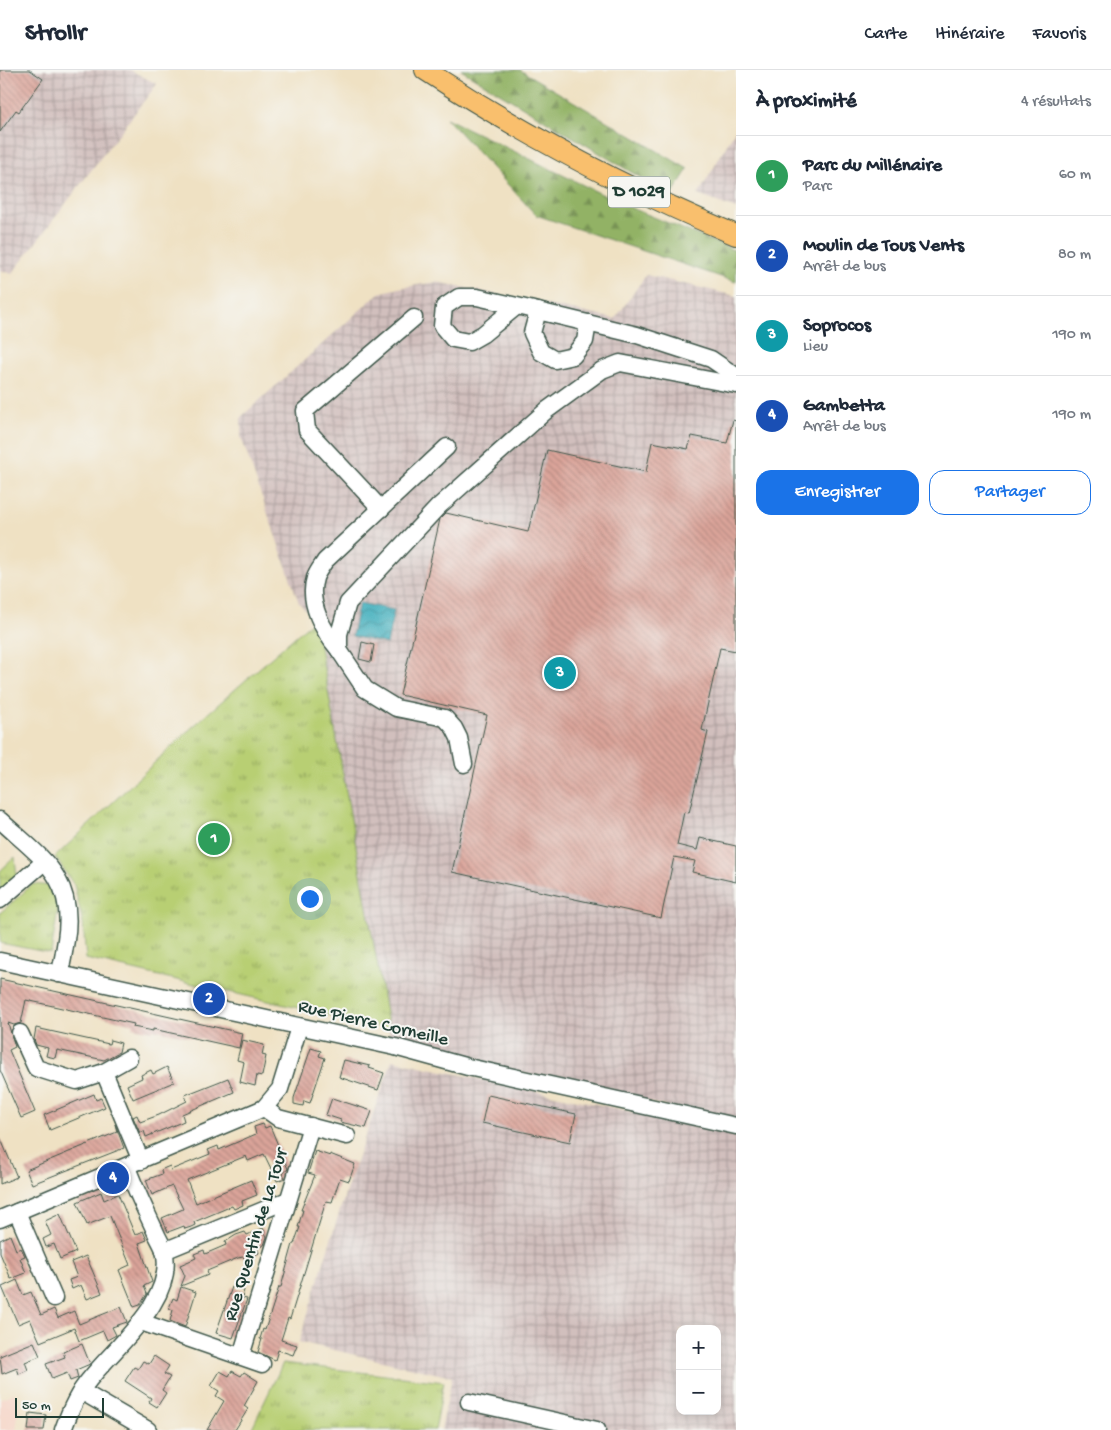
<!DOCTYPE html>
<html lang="fr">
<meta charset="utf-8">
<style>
:root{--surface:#fff;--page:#f6f6f7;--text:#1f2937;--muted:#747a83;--line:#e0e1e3;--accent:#1a73e8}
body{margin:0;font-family:"Gochi Hand",sans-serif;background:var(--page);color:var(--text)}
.controls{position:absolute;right:15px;bottom:15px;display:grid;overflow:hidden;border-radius:10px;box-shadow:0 2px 12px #0003}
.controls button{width:45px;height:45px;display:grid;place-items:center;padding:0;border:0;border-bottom:1px solid var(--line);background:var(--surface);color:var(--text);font:25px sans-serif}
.scale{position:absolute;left:15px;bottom:12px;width:89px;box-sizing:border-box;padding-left:5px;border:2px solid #1f3d34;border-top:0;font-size:14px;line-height:18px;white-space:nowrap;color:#1f3d34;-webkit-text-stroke:4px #f6f6f2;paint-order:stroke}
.you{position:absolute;left:309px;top:828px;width:18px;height:18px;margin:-12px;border:4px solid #fff;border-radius:50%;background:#1a73e8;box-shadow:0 0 0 8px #1a73e833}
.badge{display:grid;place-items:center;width:32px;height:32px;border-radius:50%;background:var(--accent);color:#fff;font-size:16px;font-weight:700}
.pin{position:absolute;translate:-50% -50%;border:2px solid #fff;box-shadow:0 1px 5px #0006}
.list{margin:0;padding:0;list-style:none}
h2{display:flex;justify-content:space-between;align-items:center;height:65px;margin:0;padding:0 20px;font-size:21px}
h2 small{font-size:16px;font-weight:400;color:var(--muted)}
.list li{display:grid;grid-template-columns:32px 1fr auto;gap:15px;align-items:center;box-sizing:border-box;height:80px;padding:0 20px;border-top:1px solid var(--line)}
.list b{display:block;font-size:19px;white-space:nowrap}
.list p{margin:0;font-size:16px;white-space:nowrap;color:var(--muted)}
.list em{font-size:16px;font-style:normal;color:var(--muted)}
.actions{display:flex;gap:10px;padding:15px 20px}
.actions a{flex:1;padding:11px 0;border:1px solid var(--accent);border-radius:15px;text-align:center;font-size:18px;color:var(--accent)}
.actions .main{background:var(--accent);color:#fff}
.map{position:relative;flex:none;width:736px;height:1360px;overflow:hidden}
header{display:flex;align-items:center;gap:30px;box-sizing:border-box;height:70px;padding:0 25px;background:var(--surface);border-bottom:1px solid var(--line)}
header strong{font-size:24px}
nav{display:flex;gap:28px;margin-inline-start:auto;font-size:18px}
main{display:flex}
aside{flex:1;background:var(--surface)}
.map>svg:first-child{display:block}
</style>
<header>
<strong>Strollr</strong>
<nav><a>Carte</a><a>Itinéraire</a><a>Favoris</a></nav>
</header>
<main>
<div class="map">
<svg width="736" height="1360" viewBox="0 0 736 1360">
<defs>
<pattern id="industrial-grid" width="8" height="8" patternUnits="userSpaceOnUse" patternTransform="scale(1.25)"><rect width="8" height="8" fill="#d1bfbd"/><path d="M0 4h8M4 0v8" fill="none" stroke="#a99c9a"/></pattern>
<pattern id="forest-firs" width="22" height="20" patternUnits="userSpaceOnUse" patternTransform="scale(1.25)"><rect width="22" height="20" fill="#92b265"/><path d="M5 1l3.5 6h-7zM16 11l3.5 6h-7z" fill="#779254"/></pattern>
<pattern id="park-tufts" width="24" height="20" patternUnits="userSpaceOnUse" patternTransform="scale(1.25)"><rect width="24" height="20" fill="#b8cf73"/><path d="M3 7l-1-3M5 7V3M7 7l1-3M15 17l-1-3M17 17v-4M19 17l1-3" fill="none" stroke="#95a95f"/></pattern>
<pattern id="water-waves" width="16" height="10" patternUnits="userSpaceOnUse" patternTransform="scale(1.25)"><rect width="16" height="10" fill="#3eadbc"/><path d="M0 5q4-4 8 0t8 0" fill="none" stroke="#338e9a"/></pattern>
<pattern id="building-back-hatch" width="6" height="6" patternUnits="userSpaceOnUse" patternTransform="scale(1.25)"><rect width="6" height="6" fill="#dba49a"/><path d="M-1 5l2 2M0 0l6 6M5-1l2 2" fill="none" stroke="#b1877e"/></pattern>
</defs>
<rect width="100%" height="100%" fill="#f6f6f2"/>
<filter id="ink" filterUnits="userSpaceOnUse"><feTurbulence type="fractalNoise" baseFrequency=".02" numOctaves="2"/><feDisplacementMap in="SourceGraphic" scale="10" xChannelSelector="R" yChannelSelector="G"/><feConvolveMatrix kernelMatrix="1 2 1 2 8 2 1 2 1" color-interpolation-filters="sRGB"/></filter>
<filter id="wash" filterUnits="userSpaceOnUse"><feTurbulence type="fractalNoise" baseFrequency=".0096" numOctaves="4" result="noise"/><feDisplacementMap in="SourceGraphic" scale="20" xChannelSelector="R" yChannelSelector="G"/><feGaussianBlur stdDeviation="1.12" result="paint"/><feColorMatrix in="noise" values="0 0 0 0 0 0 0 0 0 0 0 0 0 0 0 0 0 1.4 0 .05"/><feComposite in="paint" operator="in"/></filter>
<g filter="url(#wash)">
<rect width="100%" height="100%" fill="#efe1c3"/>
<polygon fill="#f6d2c3" points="14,1323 19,1338 16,1360 0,1360 0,1329"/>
<g fill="url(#industrial-grid)" fill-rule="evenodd">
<polygon points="0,0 130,0 157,14 12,204 0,200"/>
<polygon points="736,59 736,139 698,125"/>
<polygon points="646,205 736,226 736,1052 391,974 315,549 299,533 241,367 241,347 379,223 398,218 437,212 615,249"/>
<path d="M 392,990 L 736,1064 L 736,1360 L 441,1360 L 452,1307 L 299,1272 L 346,1121 ZM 680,1259 L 717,1259 L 717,1341 L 680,1341 Z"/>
</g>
<g fill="url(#forest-firs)" stroke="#58784c">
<polygon points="461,0 520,0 688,99 671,126"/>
<polygon points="446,48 622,134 736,181 736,212 536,145"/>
</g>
<g fill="url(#park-tufts)" stroke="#6c8654">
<polygon points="315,549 389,959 86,889 83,853 74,815 55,787 188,661"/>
<polygon points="15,787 17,809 0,824 0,801"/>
<polygon points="33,814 52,816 58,839 51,883 0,873 0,843"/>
<polygon points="283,1293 444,1312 435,1360 251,1360"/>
</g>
<polygon fill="url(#water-waves)" stroke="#2e7578" points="359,533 394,540 387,574 352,566"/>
<g id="blocks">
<g fill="url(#building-back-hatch)">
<polygon points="0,0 30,0 43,9 19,42 16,40 0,62"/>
<polygon points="733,350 736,351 736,581 720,578 702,660 708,662 689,743 684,742 677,775 697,780 700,768 736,776 736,812 692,802 695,791 674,787 661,848 452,802 487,645 400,625 440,449 446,443 528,462 547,380 646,402 652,372 688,379 692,366 727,373"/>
<polygon points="362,572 374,575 371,592 359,589"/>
<polygon points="0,909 242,963 239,978 153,959 153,961 133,957 134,954 26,930 21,953 14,955 8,953 15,977 9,980 35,1042 21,1048 0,1000"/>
<polygon points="36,958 109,974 110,970 121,973 119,982 104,990 57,980 55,988 46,986 48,978 36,975 34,969"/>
<polygon points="242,970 264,975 262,985 266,986 262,1006 257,1005 255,1016 240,1012 244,992 237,990"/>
<polygon points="311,978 321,981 319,986 325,988 310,1033 304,1031 303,1036 294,1034 294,1028"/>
<polygon points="344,990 370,996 369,998 384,1003 378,1020 339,1007"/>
<polygon points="167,997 174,1012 133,1029 127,1015 142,1008 141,1005 151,1000 153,1004"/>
<polygon points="228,1008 234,1022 182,1044 184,1051 146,1067 144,1061 140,1063 133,1047 137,1045 140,1052 159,1045 187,1031 185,1025"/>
<polygon points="94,1024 96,1030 101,1028 105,1037 50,1060 44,1045"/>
<polygon points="488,1025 576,1044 570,1072 482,1053"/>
<polygon points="332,1028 372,1041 366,1058 340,1052 341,1050 326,1045"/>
<polygon points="115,1054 124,1078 32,1114 26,1100 117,1062"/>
<polygon points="263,1054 265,1058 270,1056 288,1099 283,1103 285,1108 277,1111 264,1084 248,1091 246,1086 187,1110 196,1133 251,1110 257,1125 242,1131 243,1135 234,1139 232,1136 194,1152 195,1155 191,1157 185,1159 184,1156 168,1162 162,1148 183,1139 172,1116 152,1125 146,1110 162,1104 161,1100 165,1098 170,1096 171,1100 210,1084 208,1080 218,1076 219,1080 256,1064 254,1057"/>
<polygon points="0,1067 17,1107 0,1114"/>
<polygon points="315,1081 330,1086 330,1084 355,1094 349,1111 340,1108 332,1132 326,1131 290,1249 288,1248 281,1270 297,1275 293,1285 278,1280 275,1290 258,1282 262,1269 260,1269 263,1259 265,1260 279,1217 281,1217 293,1174 294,1174 300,1157 298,1157 303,1140 301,1140 315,1105 308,1103"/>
<polygon points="101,1122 104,1130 118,1124 135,1165 143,1161 147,1170 139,1173 152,1212 144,1216 147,1224 140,1235 134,1237 119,1200 130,1195 110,1146 87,1155 77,1132"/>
<polygon points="60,1144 76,1182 60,1189 54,1174 46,1177 43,1169 51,1165 45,1151"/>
<polygon points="263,1158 267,1167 264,1175 257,1178 259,1183 245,1189 243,1187 238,1188 207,1201 208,1205 181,1216 185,1206 180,1195 196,1188 194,1184 204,1180 205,1184 226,1175 225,1172 236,1165 245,1162 247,1165"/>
<polygon points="10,1165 16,1180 21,1178 25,1186 20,1188 26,1203 11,1209 0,1183 0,1170"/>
<polygon points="86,1186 102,1223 87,1229 81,1215 72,1219 69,1210 77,1207 71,1192"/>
<polygon points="17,1210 23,1225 31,1222 41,1245 54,1239 58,1248 74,1241 79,1254 121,1237 127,1252 112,1257 116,1265 107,1270 103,1261 79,1271 74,1258 40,1272 30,1249 18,1254 2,1217"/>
<polygon points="181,1217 196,1222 185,1257 170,1251 173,1240 169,1238 173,1228 177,1230"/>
<polygon points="232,1217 244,1220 242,1228 247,1229 233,1268 216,1263"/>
<polygon points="34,1272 40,1286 25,1292 28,1300 19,1304 17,1298 2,1304 0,1286"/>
<polygon points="82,1274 90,1294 76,1300 78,1308 70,1311 67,1303 52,1309 46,1294 65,1287 63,1282"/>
<polygon points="154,1286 169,1296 164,1304 170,1307 162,1320 166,1323 157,1337 149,1332 151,1328 125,1311 134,1297 138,1299 143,1291 149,1294"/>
<polygon points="220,1301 229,1306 232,1301 241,1306 244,1302 258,1311 244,1336 248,1339 235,1360 207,1360 224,1331 216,1326 219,1321 211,1316"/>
<polygon points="30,1343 46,1345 44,1360 28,1360"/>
</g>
</g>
</g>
<g filter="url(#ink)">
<use href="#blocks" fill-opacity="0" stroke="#3e5649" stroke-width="1"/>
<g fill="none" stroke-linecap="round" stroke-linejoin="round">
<g stroke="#3e5649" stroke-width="19">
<g id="minor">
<polyline points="517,236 483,264 469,272 453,269 442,256 444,237 459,227 477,227 517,236 637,265 711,289 736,306"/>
<polyline points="538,241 532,263 541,282 555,290 573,286 585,271 588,253"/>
<polyline points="381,439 307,360 305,341 414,248"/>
<path d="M 339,580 C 324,562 307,533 315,508 C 317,502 322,496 325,491 L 447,377"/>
<polyline points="464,694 459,668 454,658 445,648 396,638 365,619 339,580 339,564 348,533 438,437 547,340 602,300 620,293 736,315"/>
<path d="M 0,750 C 41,788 76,807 66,870 C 64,881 63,893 59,904"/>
<polyline points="0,830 44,792"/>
<polyline points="0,891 395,977 468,997 736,1056"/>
<polyline points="20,963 36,998 77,1011 104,1002 141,1091"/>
<polyline points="104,1002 129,988"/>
<polyline points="264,1038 278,1048 347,1066"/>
<polyline points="17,1142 54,1228"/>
<polyline points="0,1149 264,1038 280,1019 299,957"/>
<polyline points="164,1181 288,1130"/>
<polyline points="141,1252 262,1294"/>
<polyline points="241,1286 311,1056"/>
<polyline points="81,1321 148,1360"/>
<polyline points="469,1332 597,1360"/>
<path d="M 63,1360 C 69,1343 77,1324 89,1310 C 115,1276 177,1230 164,1180 C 162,1174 158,1168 156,1163 C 146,1141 135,1119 127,1097"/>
</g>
</g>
<g stroke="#3e5649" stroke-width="22">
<path id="major" d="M 425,0 C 524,65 627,119 736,165"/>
</g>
<use href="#minor" stroke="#fff" stroke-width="16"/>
<use href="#major" stroke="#f9bf6d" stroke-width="20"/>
</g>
</g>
<g text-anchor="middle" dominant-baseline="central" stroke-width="4" stroke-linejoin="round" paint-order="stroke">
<rect fill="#f6f6f2" stroke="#60746d" stroke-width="1" x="608" y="106.5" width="62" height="31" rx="4"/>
<g font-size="18" font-weight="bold" fill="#1f3d34">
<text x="639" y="122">D 1029</text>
</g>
<g font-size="19" fill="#1f3d34" stroke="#f6f6f2">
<text transform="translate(373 954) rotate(13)">Rue Pierre Corneille</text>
<text transform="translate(257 1165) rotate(-73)">Rue Quentin de La Tour</text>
</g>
</g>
</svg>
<div class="controls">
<button>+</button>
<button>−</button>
</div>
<div class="scale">50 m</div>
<div class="you"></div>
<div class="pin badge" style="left:214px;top:769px;background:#2e9e5b">1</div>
<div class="pin badge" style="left:209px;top:929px;background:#1a4fb4">2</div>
<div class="pin badge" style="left:560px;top:603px;background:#0f9aa8">3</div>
<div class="pin badge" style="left:113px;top:1108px;background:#1a4fb4">4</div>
</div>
<aside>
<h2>À proximité<small>4 résultats</small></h2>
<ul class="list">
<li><span class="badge" style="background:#2e9e5b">1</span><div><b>Parc du Millénaire</b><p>Parc</p></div><em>60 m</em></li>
<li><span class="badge" style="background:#1a4fb4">2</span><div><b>Moulin de Tous Vents</b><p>Arrêt de bus</p></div><em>80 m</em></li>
<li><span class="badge" style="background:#0f9aa8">3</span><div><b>Soprocos</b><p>Lieu</p></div><em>190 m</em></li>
<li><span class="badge" style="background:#1a4fb4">4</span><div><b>Gambetta</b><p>Arrêt de bus</p></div><em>190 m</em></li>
</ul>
<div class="actions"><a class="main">Enregistrer</a><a>Partager</a></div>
</aside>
</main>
